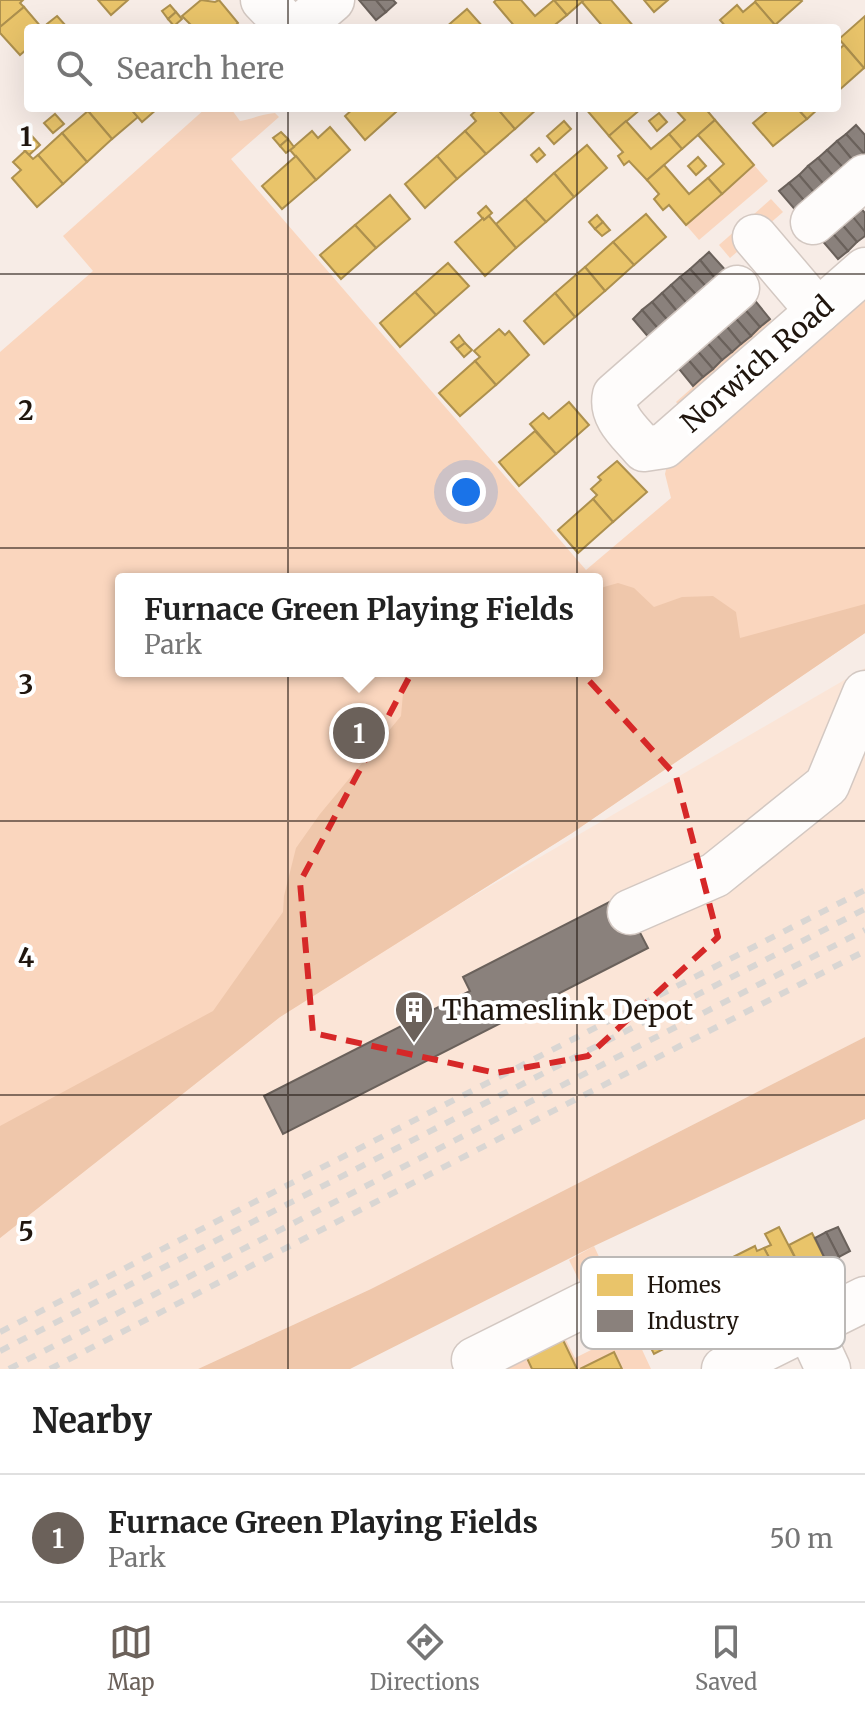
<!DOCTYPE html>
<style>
:root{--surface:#fff;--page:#f2f2f2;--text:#222;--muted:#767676;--line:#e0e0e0;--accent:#6b615a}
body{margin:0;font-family:Merriweather,serif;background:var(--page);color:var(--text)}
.you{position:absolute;left:466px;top:492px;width:28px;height:28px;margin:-20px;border:6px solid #fff;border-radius:50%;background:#1a73e8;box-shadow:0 0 0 12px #1a73e833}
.badge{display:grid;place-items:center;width:52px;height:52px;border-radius:50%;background:var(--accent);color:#fff;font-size:26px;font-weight:700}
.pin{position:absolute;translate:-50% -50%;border:4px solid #fff;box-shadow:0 2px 8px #0006}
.popup{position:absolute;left:115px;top:573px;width:488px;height:104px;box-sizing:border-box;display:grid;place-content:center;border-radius:8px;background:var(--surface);filter:drop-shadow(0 2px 6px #0005);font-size:26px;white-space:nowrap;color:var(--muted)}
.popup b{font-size:30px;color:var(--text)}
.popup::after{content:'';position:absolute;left:50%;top:100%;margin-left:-16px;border:16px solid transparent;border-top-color:var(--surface)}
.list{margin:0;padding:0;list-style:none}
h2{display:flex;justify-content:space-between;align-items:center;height:104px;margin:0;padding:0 32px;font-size:34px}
h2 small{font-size:26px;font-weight:400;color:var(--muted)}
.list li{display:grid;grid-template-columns:52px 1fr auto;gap:24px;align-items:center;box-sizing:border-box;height:128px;padding:0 32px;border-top:2px solid var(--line)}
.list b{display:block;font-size:30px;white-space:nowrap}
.list p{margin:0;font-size:26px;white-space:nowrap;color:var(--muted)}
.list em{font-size:26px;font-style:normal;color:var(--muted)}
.icon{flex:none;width:44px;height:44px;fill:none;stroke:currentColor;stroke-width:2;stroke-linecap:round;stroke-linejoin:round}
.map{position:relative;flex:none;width:865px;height:1369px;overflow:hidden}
.search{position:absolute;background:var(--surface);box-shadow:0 8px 32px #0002;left:24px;right:24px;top:24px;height:88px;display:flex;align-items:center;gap:20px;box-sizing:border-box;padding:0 28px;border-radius:8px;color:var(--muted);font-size:30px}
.sheet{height:232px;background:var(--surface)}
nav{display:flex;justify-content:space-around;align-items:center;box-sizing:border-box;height:112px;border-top:2px solid var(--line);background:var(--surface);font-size:22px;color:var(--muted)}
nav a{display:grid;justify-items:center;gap:4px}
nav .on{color:var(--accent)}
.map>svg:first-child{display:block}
</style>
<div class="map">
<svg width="865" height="1369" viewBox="0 0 865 1369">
<rect width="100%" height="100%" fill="#f7ece6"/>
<polygon fill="#fbe5d7" points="865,668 865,1037 371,1289 198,1369 0,1369 0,1238 280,1017 408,934"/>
<g fill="#fad6be" fill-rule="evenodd">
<path d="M 206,108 L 232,110 L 240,121 C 252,119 262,114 275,113 L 279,117 L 231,159 L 586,570 L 671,498 L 665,474 L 668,461 L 865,287 L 865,633 L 572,833 L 280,1017 L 0,1238 L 0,352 L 93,271 L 63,236 ZM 121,579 L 597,579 L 597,671 L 121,671 Z"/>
<polygon points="754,165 768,181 699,240 686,225"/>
<polygon points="771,199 783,212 730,258 719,245"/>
<polygon points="770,319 776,327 683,410 676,402"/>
<polygon points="594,1246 651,1369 622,1369 614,1353 580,1369 526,1356 532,1369 505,1369 510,1362 563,1334 575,1358 609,1341 569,1260"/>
</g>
<g fill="#efc7ab">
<polygon points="618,583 634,588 654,607 682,597 713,596 736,612 740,638 865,604 865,633 572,833 280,1017 0,1238 0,1126 213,1011 283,912 284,896 296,848 320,814 401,716 405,671 597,671 597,589"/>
<polygon points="865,1037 865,1119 594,1246 350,1369 198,1369 371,1289"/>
</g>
<g fill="#e9c46a" stroke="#ad904e" stroke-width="2">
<polygon points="0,0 23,0 20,3 24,7 0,27"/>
<polygon points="98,0 128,0 111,15"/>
<polygon points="201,0 215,2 219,0 238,23 233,28 186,28 190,24 182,16"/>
<polygon points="496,0 521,0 535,16 554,0 567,15 551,28 516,28 494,2"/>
<polygon points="554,0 584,0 567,15"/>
<polygon points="584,0 611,0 635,28 604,28 582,2"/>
<polygon points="644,0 668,0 654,12"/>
<polygon points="756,0 801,0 802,1 775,25 755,2"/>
<polygon points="755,2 775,25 771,28 727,28 720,20 737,5 743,12"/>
<polygon points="170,5 176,12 168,19 162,11"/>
<polygon points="24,7 42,28 28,28 28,48 20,55 0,33 0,27"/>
<polygon points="467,9 484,28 445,28"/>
<polygon points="176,12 182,19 174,26 168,19"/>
<polygon points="57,16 66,26 64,28 50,28 47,24"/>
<polygon points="865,16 865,67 864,68 839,39"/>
<polygon points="844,45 864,68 837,92 837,51"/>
<polygon points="91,108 130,108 138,117 112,139 88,111"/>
<polygon points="130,108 156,108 157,109 142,122"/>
<polygon points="354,108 395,108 397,111 365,140 345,116"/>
<polygon points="479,108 497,108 515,129 486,154 465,131 476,121 471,115"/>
<polygon points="497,108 538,108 515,129"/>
<polygon points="585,108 642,108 609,136"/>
<polygon points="674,108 705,108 715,120 682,149 669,134 685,120"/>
<polygon points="771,108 797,108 807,119 773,146 753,123"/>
<polygon points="797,108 819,108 807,119"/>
<polygon points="88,111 112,139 87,162 62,133"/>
<polygon points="659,113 667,122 657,131 649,121"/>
<polygon points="55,114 64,124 53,133 44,123"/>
<polygon points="715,120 754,165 722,194 708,178 724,164 698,135"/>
<polygon points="564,121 571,129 554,144 547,136"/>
<polygon points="626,121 651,149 669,134 682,149 647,180 629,161 624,165 618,156 623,152 609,136"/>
<polygon points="330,127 350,150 316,180 290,150 312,131 318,138"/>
<polygon points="465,131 486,154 457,179 437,156"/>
<polygon points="281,132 288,139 280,146 273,138"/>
<polygon points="62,133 87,162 63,184 38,155"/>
<polygon points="31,135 40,145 29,155 20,145"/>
<polygon points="288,139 294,147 286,153 280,146"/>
<polygon points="587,145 607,168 574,197 554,173"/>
<polygon points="539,148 545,155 537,162 531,155"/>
<polygon points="25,151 33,159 38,155 63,184 37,207 12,178 21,170 13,162"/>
<polygon points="296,156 316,180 282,209 262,186"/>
<polygon points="437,156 457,179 425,208 405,184"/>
<polygon points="698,157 706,166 696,175 688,166"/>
<polygon points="664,165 689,194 708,178 722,194 686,225 669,205 663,210 654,199 659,194 647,180"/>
<polygon points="554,173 574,197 546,222 525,199"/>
<polygon points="390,195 410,219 376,248 355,225"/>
<polygon points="525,199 546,222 516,248 496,224"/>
<polygon points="486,206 492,213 484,220 478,213"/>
<polygon points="646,214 666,237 634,265 613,242"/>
<polygon points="597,215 603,222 595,229 589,222"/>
<polygon points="489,216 516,248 485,276 455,242 483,218 484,220"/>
<polygon points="603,222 610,230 602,236 595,229"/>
<polygon points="355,225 376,248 341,279 320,255"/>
<polygon points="613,242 634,265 605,291 585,267"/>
<polygon points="448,263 469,286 436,315 415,292"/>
<polygon points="585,267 605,291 575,317 555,293"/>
<polygon points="415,292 436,315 400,347 380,323"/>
<polygon points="555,293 575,317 544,344 524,321"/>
<polygon points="499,329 505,335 509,331 529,355 496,385 475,361 480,357 474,351"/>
<polygon points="459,335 465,343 457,349 451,342"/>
<polygon points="465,343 472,350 464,357 457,349"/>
<polygon points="475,361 496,385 460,416 439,393"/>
<polygon points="569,402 589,425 556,454 530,424 543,413 549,419"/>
<polygon points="535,431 556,454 519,486 499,462"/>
<polygon points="617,461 647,492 613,522 593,499 597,495 591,489 601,480 598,477"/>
<polygon points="593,499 613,522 578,553 558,530"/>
<polygon points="779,1227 804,1275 784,1286 764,1248 771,1245 765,1234"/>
<polygon points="812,1233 829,1267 806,1279 789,1245"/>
<polygon points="755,1246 757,1251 764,1248 784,1286 761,1299 758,1293 748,1298 729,1259"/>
<polygon points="729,1259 748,1298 737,1304 740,1309 719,1321 699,1282 709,1277 706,1271"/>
<polygon points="690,1281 692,1286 699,1282 719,1321 696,1333 692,1327 684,1331 664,1294"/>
<polygon points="657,1282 684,1331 672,1338 675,1343 654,1354 625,1298"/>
<polygon points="562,1338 577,1369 532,1369 526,1356"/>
<polygon points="614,1352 622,1369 580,1369"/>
</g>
<g fill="#8a817c" stroke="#6a615b" stroke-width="2">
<polygon points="359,0 376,0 386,12 376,20"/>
<polygon points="376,0 393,0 396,3 386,12"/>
<polygon points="856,125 865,135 865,155 846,134"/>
<polygon points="846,134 865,155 855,163 837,141"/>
<polygon points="837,141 855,163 846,171 827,150"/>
<polygon points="827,150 846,171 836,179 818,158"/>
<polygon points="818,158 836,179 827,188 808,166"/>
<polygon points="808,166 827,188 817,196 799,175"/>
<polygon points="799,175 817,196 807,204 789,183"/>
<polygon points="789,183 807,204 798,213 779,191"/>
<polygon points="858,205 865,213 865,232 849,212"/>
<polygon points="849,212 865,232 865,236 857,242 839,221"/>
<polygon points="839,221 857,242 848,251 829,229"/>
<polygon points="829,229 848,251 838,259 820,238"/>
<polygon points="709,252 728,273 718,282 700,260"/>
<polygon points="700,260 718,282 709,290 690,269"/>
<polygon points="690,269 709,290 699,298 680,277"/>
<polygon points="680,277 699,298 690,307 671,285"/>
<polygon points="671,285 690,307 680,315 662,293"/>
<polygon points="662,293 680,315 670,323 652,302"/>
<polygon points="752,297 770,319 760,327 742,306"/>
<polygon points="652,302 670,323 661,332 642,310"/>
<polygon points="742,306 760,327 751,336 732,314"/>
<polygon points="642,310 661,332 651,340 633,319"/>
<polygon points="732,314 751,336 741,344 723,322"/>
<polygon points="723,322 741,344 732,352 713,331"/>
<polygon points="713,331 732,352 722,360 704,339"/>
<polygon points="704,339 722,360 713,369 694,347"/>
<polygon points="694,347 713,369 703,377 685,356"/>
<polygon points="685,356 703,377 693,386 675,364"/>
<polygon points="621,896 648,948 283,1134 264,1096 470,991 463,977"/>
<polygon points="838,1227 850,1251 839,1257 826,1232"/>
<polygon points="826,1232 839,1257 827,1263 815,1238"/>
</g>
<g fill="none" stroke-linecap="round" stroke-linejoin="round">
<g stroke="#d3c8c2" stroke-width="47">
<g id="minor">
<polyline points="263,0 290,28"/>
<polyline points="299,28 332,0"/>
<polyline points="813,222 865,177"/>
<polyline points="755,237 818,311"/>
<path d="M 737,288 L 615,395 C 610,417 631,433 644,449 L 664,446 L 865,270"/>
<polyline points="630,912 715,875 827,785 865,693"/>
<polyline points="809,1328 828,1369"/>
<polyline points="478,1369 474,1360 586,1304"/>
<polyline points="724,1369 865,1299"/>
</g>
</g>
<use href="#minor" stroke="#fefcfb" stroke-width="44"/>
<g stroke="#d9d6d3" stroke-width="6" stroke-dasharray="10 10" stroke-linecap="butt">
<polyline points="0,1332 865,890"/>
<polyline points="0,1351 865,909"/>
<polyline points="9,1369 865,930"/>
<polyline points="50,1369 865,951"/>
</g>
</g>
<path fill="none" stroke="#d62828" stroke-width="6" stroke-dasharray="16 10" stroke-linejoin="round" d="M 572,662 L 676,776 L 718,937 L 588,1056 L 496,1073 L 313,1033 L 300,882 L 412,672 Z"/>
<path fill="none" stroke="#20160e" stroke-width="2" stroke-opacity="0.55" d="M 288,0 L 288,28M 577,0 L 577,28M 288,108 L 288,1369M 577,108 L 577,1369M 0,274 L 865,274M 0,548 L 865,548M 0,821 L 865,821M 0,1095 L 865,1095"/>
<defs>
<g id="building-pin" transform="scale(2)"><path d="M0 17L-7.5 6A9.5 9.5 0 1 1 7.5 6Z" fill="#6b615a" stroke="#fff"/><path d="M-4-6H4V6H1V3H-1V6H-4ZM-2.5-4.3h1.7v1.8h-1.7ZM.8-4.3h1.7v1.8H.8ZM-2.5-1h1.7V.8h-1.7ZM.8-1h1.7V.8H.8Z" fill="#fff"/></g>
</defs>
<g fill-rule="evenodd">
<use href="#building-pin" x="414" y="1010"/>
</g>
<g text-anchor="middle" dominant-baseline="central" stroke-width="8" stroke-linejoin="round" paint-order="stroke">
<g font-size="28" fill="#20160e" stroke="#fff">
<text transform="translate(757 364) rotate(-41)">Norwich Road</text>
</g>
<g font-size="28" fill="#20160e" stroke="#fff" text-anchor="start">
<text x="442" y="1010">Thameslink Depot</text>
</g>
</g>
<rect x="581" y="1257" width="264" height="92" rx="12" fill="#fff" stroke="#bcb9b7" stroke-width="2"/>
<rect x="597" y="1274" width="36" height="22" fill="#e9c46a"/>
<rect x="597" y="1310" width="36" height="22" fill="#8a817c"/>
<g font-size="22" fill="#20160e">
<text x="647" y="1293">Homes</text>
<text x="647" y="1329">Industry</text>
</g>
<g font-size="26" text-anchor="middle" font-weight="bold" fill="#20160e" stroke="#fff" stroke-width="8" stroke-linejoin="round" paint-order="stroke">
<text x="26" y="146">1</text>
<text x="26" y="420">2</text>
<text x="26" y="694">3</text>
<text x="26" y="967">4</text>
<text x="26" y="1241">5</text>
</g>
</svg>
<div class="you"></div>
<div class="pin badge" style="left:359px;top:733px">1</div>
<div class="popup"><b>Furnace Green Playing Fields</b>Park</div>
<div class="search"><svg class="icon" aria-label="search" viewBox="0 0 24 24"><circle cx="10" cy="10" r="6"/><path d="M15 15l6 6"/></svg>Search here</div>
</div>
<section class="sheet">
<h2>Nearby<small></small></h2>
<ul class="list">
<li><span class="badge">1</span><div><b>Furnace Green Playing Fields</b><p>Park</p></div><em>50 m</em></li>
</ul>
</section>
<nav>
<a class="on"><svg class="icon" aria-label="map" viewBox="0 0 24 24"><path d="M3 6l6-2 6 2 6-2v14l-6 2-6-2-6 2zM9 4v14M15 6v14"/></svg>Map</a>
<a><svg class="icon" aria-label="directions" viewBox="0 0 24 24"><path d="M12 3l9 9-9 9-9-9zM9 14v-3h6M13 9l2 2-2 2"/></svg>Directions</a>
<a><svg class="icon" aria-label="saved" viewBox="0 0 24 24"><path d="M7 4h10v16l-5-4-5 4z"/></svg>Saved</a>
</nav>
